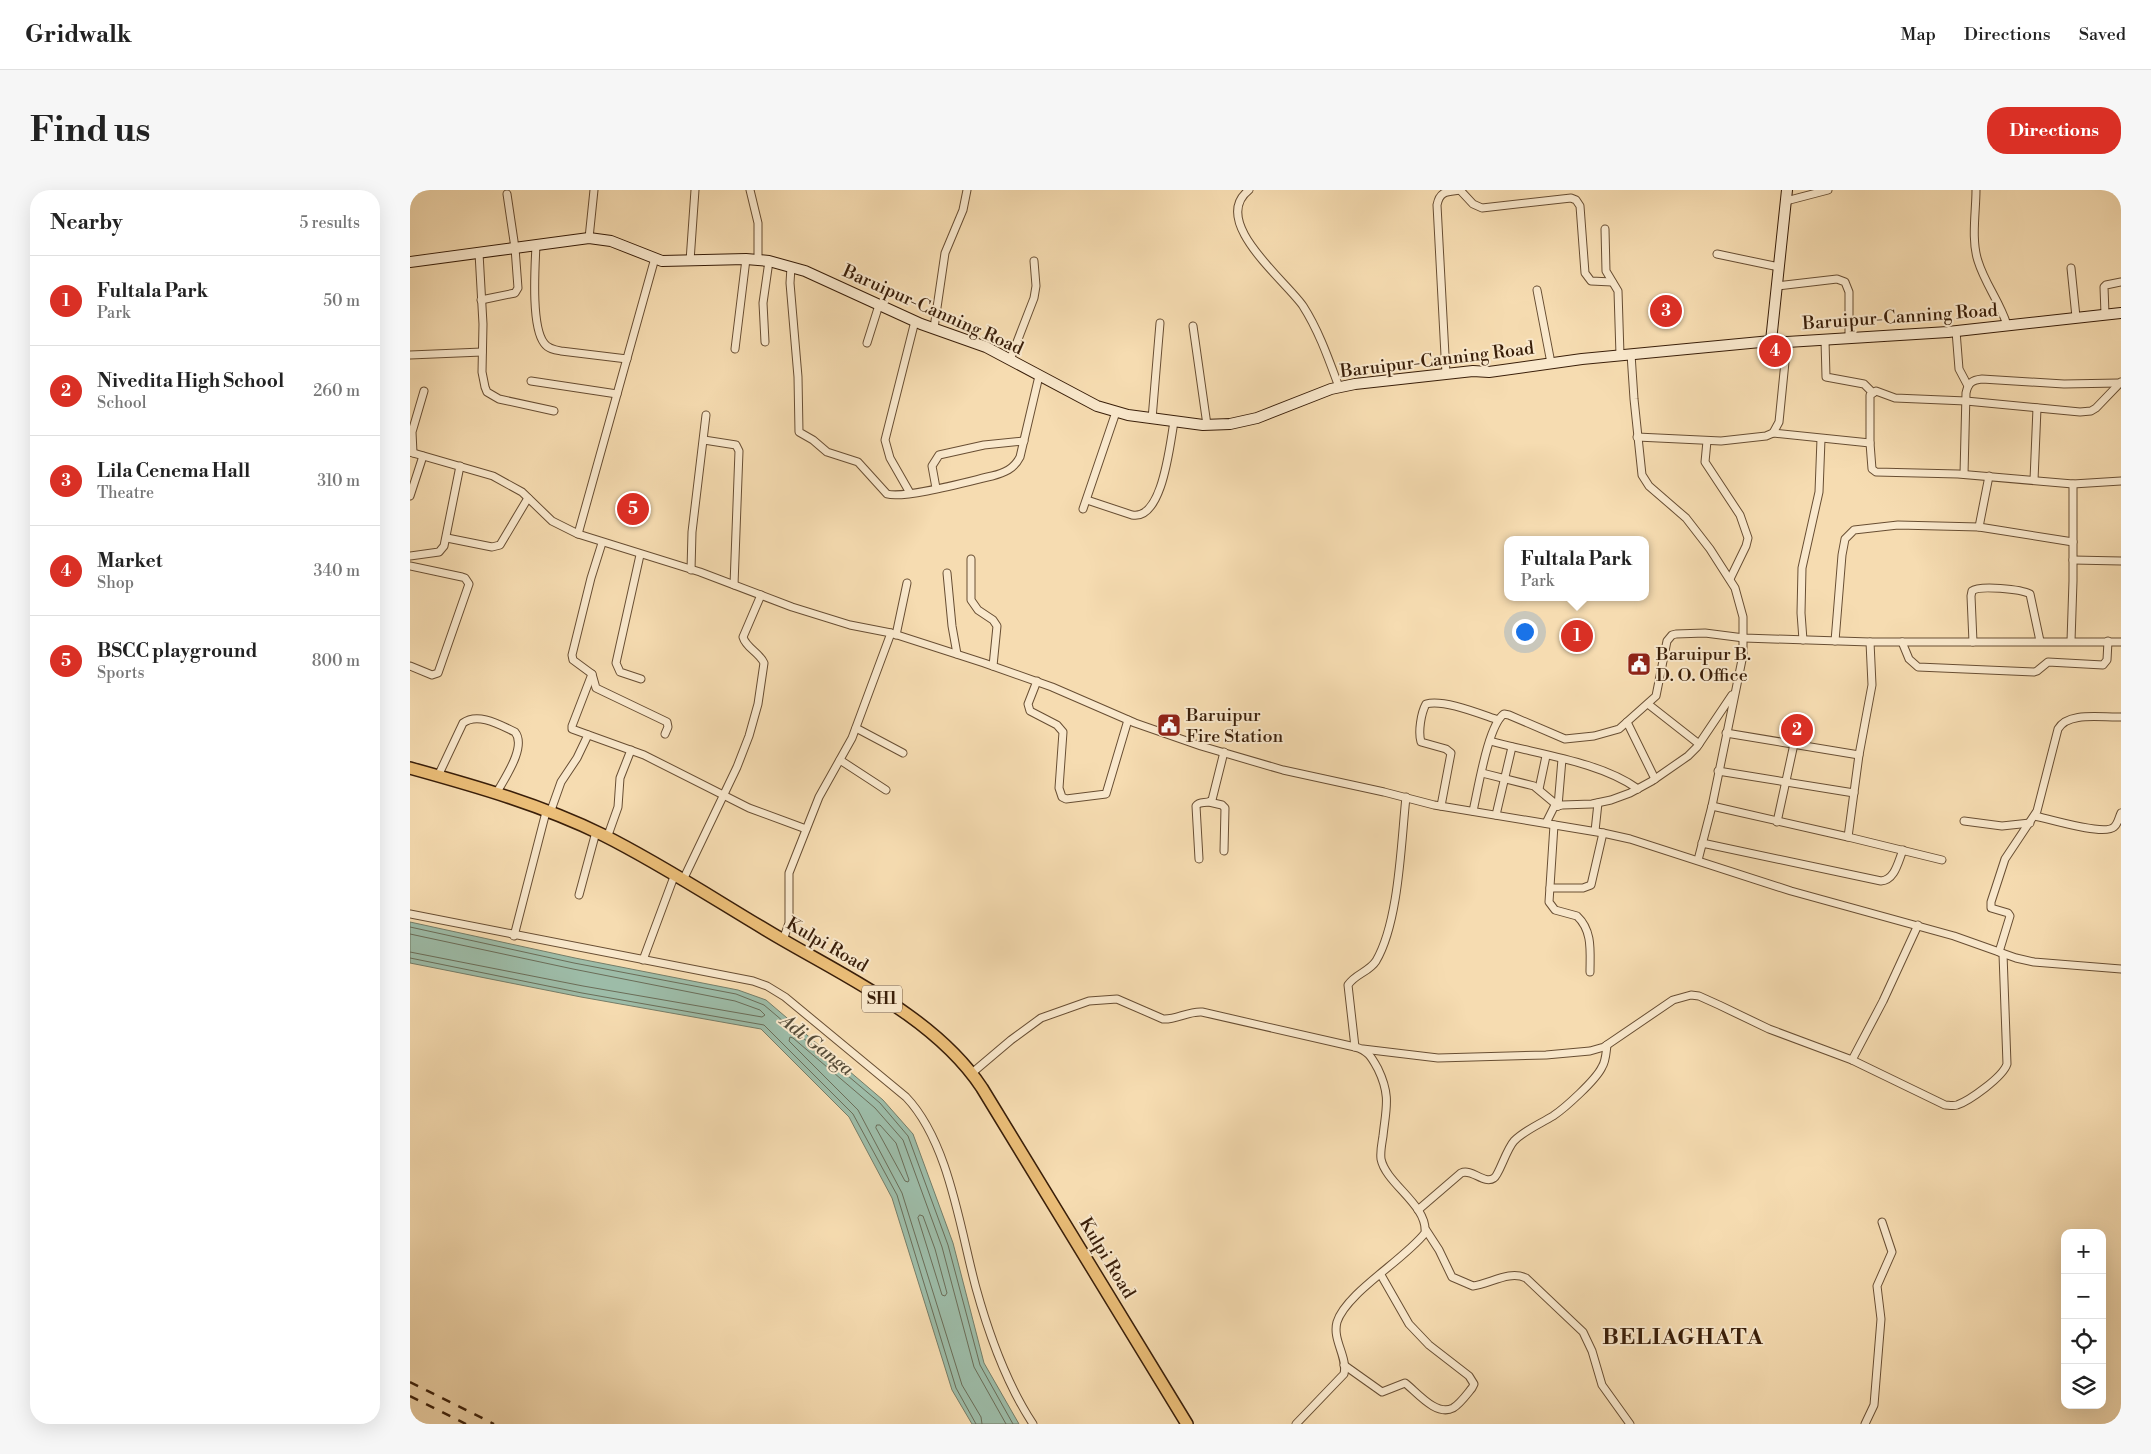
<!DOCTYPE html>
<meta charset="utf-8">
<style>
:root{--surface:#fff;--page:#f6f6f6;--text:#222;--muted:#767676;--line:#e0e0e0;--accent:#d93025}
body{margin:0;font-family:"Libre Bodoni",serif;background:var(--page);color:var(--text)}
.controls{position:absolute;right:15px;bottom:15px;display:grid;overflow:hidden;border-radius:10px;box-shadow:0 5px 20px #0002}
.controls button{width:45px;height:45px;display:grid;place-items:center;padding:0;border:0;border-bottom:1px solid var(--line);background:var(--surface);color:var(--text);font:25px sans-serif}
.you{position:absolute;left:1114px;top:441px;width:18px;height:18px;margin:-12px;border:4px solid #fff;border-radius:50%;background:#1a73e8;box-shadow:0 0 0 8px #1a73e833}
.badge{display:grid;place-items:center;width:32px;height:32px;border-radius:50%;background:var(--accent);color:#fff;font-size:16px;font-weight:700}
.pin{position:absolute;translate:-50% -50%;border:2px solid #fff;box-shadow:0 1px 5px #0006}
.popup{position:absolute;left:1094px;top:346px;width:145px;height:65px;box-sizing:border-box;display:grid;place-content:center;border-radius:10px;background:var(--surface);filter:drop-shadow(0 1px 4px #0005);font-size:16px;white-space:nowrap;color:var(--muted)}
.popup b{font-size:19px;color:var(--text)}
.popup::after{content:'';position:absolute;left:50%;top:100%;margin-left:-10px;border:10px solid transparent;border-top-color:var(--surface)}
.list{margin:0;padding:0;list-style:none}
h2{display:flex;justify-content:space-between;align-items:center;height:65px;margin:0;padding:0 20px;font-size:21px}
h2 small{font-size:16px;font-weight:400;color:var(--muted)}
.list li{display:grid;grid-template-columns:32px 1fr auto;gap:15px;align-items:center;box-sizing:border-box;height:90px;padding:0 20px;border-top:1px solid var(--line)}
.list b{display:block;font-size:19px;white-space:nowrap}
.list p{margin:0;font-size:16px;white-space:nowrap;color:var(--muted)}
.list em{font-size:16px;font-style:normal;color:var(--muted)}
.icon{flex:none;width:28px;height:28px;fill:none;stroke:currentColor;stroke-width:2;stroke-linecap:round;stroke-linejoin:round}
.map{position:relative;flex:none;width:1711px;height:1234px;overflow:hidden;border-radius:20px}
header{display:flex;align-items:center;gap:30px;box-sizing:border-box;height:70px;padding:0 25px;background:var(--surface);border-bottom:1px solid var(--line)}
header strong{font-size:24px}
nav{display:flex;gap:28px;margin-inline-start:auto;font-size:18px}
.intro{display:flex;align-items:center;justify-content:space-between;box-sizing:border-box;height:120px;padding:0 30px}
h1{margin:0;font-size:35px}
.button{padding:12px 22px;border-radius:20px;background:var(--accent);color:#fff;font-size:18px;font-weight:700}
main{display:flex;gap:30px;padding:0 30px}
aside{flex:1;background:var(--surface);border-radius:20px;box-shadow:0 5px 20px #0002}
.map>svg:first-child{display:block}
</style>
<header>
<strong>Gridwalk</strong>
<nav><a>Map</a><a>Directions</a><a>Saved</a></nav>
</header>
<div class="intro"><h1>Find us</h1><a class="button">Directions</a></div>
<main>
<aside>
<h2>Nearby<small>5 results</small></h2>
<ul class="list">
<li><span class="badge">1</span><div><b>Fultala Park</b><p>Park</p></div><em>50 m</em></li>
<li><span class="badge">2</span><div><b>Nivedita High School</b><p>School</p></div><em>260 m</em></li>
<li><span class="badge">3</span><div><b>Lila Cenema Hall</b><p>Theatre</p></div><em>310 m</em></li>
<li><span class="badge">4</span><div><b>Market</b><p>Shop</p></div><em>340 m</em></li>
<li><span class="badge">5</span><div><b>BSCC playground</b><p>Sports</p></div><em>800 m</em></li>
</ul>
</aside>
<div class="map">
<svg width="1711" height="1234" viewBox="0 0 1711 1234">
<rect width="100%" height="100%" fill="#f6dcb1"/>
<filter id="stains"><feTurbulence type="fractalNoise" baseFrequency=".004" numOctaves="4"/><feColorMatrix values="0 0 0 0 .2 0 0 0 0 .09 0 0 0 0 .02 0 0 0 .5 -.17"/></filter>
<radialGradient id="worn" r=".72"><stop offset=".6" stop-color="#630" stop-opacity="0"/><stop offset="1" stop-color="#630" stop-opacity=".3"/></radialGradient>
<polygon fill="#9dbca8" stroke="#757d68" points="0,732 165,768 328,800 356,810 473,910 503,944 543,1053 574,1173 609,1234 562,1234 542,1200 482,1008 439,927 351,839 171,807 0,773"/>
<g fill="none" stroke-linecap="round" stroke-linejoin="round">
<g stroke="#6b6d58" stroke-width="1">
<polyline points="0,737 164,773 326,804 354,815 470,913 498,946 538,1055 570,1175 603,1234"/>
<polyline points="0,744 163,779 325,811 350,820 355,825 352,827 173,796 0,762"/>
<polyline points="0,768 172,803 354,835 443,924 487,1005 546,1198 566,1234"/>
<polygon points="467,935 470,935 486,953 499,990 498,992 495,991 466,938"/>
<polygon points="510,1025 513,1026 525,1059 537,1103 535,1106 532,1105 508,1028"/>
<polyline points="572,1234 571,1227 552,1195 492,1003 448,920 379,851 380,847 383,848 465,918 493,950 532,1057 564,1177 596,1234"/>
</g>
<g stroke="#684e33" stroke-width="9">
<g id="minor">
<polyline points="340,0 348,33 348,70"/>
<path d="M 839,0 C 799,31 876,91 893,116 C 909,141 919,170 929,197"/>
<polyline points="1050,0 1063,14 1072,18 1161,8 1166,10 1170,16 1175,83 1181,91 1202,92"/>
<path d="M 1566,0 C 1566,22 1561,50 1568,71 C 1575,94 1590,112 1597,135"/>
<polyline points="1376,11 1418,0"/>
<polyline points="1195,39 1196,81 1208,101 1210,165"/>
<polyline points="179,48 184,0"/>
<path d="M 126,55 C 125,77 121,136 134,153 C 138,159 145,160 151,161 L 217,169"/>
<polyline points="69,63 73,134 72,182 75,197 77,202 89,209 144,221"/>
<polyline points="1307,64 1369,77"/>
<polyline points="280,71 285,0"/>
<path d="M 381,77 L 380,93 L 388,187 L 389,242 L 403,250 L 417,262 L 448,272 L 477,304 C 495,309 560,291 582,286 C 594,283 604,279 610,267 L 629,186"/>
<polyline points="1661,78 1666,127"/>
<polyline points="1367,96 1427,89 1435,92 1439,102 1439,148"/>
<polyline points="1127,100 1141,173"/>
<polyline points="71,110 105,103 108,98 105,58 97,4"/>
<polyline points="1695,124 1694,97 1696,95 1711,92"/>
<polyline points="783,136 797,235"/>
<polyline points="524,138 535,63 553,20 557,0"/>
<polyline points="1546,141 1549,179 1558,196"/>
<polyline points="1415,150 1416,187 1454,194 1463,203"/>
<polyline points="355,152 353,113 359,71"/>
<polyline points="457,153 469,115"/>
<polyline points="325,159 336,69"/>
<polyline points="1221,164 1224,209 1232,285 1239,296 1276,328 1300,359 1325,398 1333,427 1333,465 1302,616 1288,670"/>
<polyline points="0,165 72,162"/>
<polyline points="600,170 624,108 626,96 624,71"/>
<path d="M 1036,184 L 1027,15 C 1030,0 1038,2 1051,0"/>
<polyline points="121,191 207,204"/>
<polyline points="1711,192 1686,218 1681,221 1670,222 1556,211 1485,208 1466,201 1460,205 1460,253 1462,279 1466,282 1548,284 1663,294 1711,291"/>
<polyline points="742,229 750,133"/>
<polyline points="1363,243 1460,253"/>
<polyline points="1227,247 1311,251 1356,246 1363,243 1369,232 1377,152"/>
<polyline points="294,250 326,255 329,261 324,395"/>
<polyline points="1297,251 1295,272 1330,325 1338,348 1336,356 1320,389"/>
<polyline points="0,262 83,286 112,302 142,331 168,344 290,382 382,417 440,435 481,443 574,473 642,497 725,533 791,556 873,580 974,602 1024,615 1193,643 1220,649 1381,701 1544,746 1606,768 1624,772 1711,779"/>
<polyline points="3,263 2,242 14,201"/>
<path d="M 1554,284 L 1556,203 C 1558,193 1562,190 1572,189 L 1654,194 L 1709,193"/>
<polyline points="1624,290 1627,218"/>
<polyline points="526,298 522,276 529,265 574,255 614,251"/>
<polyline points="500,303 480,268 475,250 505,131"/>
<polyline points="0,306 13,266"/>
<path d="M 677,310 L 722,325 C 753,331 760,252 764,232"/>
<polyline points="673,319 706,222"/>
<polyline points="1569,337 1579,286"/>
<polyline points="168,344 245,68"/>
<polyline points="37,348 82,357 90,355 118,308"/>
<polyline points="192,353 181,388 162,465 163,470 182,484 186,498 257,532 258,537 255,544"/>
<polyline points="230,365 206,473 210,482 231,489"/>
<polyline points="0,366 29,362 34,356 50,276"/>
<polyline points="561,369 561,410 568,420 583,430 587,436 583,476"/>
<polyline points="1663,370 1711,371"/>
<polyline points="0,376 52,387 55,388 59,394 28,483 22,485 0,476"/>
<polyline points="281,380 282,342 296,225"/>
<polyline points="537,383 542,436 547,464"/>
<polyline points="486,445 497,393"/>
<polyline points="1393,450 1391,423 1392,378 1409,302 1411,249"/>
<polyline points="1425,451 1432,365 1435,349 1444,340 1488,335 1569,337 1663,352"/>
<polyline points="1661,451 1663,391 1663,294"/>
<polyline points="1492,452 1499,469 1508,477 1624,482 1627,481 1638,472 1693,475 1697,470 1698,451"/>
<path d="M 1563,452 L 1561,406 L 1562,401 C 1569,395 1611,399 1620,404 L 1630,451"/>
<polyline points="182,484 162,536 162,539 234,565 339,618 396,639"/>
<polyline points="627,491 618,514 620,521 647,535 653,542 649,598 652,607 656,609 696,604 718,530"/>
<polyline points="1238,514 1289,554"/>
<polyline points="1217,532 1245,589"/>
<polyline points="446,538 493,563"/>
<polyline points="1316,543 1449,565"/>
<path d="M 1080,551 C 1126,564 1189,571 1228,599"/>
<polyline points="430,570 476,600"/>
<polyline points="1308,581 1444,603"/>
<polyline points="1072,583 1124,596 1148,616"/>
<path d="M 28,586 L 53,533 C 68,522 90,535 105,542 C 117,557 94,589 86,604"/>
<polyline points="1129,599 1136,566"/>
<polyline points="799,612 812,615 815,618 814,661"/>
<path d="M 1031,616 L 1041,563 L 1036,559 L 1011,552 C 1008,542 1011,523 1016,514 C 1034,509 1070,524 1088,530"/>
<polyline points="1148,616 1152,569"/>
<polyline points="1302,616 1438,647 1449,565 1462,495 1460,452"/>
<path d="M 1063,621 C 1068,600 1078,535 1094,524 L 1099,525 L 1155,549 L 1184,546 L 1209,539 L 1246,506 L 1257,451 L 1262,445 L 1266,444 L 1295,443 L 1334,448 L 1460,452 L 1711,452"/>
<polyline points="140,623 151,592 167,568 178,545"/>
<polyline points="1086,625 1102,557"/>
<path d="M 1625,626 C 1639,629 1694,646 1704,637 C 1708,634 1709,627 1711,623"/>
<polyline points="1554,631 1592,636 1620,633"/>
<polyline points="1367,632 1384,554"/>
<polyline points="1136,633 1144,617 1152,615 1182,614 1201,610 1220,603 1242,591 1278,566 1287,557 1322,505"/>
<path d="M 1144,635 L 1139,712 L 1145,720 L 1167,726 C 1183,741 1180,762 1180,782"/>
<polyline points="1185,641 1188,613"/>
<polyline points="1438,647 1532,670"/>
<polyline points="197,648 208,617 210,588 221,560"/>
<path d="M 1292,653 L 1471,691 C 1485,690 1488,672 1493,660"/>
<path d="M 789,669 L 786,616 C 790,610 797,615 802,610 L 814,562"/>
<path d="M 273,690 L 327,577 L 339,546 L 348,514 L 354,473 C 349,462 336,458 333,447 L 351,405"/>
<polyline points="1140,698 1173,698 1181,695 1193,643"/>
<polyline points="169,705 186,642"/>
<path d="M 0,724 L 343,791 L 357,796 L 375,807 L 496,907 C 539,952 550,1039 566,1098 C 579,1145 596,1193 623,1234"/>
<polyline points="104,746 136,622"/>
<polyline points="373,750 379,733 379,683 409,607 442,548 481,443"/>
<path d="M 1589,762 L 1600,726 L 1598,723 L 1581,718 L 1581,712 L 1595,669 L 1627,621 L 1648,539 C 1658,521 1693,528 1711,527"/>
<polyline points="233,770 265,684"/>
<path d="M 945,857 L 938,795 C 945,784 959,782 966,771 C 989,732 991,653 996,607"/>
<path d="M 953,859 L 1028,868 L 1136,865 L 1180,861 L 1194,857 L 1263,810 L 1281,805 L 1289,806 L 1309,815 L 1359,839 L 1442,870 L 1535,915 C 1538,915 1543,916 1547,915 C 1559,911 1593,887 1597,874 L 1593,764"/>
<polyline points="1442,870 1473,811 1508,735"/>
<path d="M 562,883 L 601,850 L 631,828 L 679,811 L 707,809 L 753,829 C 766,830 778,821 792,822 L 945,857 C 958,860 962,868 968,879 C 981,906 976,918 973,946 C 972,953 970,961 971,969 C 976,994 1018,1015 1015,1043 C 994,1070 936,1103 927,1132 C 922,1150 938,1167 934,1184 L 886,1234"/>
<path d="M 1008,1020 L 1051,983 C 1062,978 1074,995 1084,988 C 1089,985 1096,960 1104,951 C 1115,940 1130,934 1143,926 C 1155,918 1186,890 1192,877 C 1196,871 1196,862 1197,855"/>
<path d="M 1016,1040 L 1029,1060 L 1042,1087 L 1063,1096 C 1080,1094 1099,1080 1116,1088 L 1173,1142 L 1182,1161 L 1192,1195 L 1220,1234"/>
<path d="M 934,1175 L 972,1202 L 995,1193 C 1006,1201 1026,1227 1043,1218 C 1050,1214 1057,1204 1062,1198 L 1064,1194 L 1059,1186 L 1019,1155 L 999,1134 L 971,1085"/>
<polyline points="1455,1234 1464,1215 1471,1129 1467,1096 1482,1062 1472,1032"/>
</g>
</g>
<g stroke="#391e09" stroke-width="12">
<g id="secondary">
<polyline points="0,72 179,48 201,51 252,71 336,69 359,71 395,81 511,134 576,157 687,216 718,225 793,235 820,234 847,228 921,199 945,194 1063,181 1079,182 1172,169 1361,151 1377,152 1538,142 1711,123"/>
<polyline points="1361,151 1377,0"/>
</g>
</g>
<g stroke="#391e09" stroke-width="14">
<path id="primary" d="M 0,578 C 65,596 132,615 193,645 C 255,676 313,715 373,750 C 442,790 527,830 572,898 L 777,1234"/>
</g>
<use href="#minor" stroke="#f9e8cc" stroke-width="7"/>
<use href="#secondary" stroke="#f9e8cc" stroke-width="10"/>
<use href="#primary" stroke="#ebbe78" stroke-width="11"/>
<g stroke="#391e09" stroke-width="2.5" stroke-dasharray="9 9" stroke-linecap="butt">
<polyline points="0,1192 84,1234"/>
<polyline points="0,1206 56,1234"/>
</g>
</g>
<defs>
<g id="civic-square" transform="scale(1.25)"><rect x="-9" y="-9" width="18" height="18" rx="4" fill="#8f2418" stroke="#f9e8cc"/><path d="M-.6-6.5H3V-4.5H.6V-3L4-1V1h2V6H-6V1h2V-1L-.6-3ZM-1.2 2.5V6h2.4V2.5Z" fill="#fff"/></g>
</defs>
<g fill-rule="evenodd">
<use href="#civic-square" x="1229" y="474"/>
<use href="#civic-square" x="759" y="535"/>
</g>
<g text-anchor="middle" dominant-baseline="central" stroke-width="4" stroke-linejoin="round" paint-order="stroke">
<rect fill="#f9e8cc" stroke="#735b44" stroke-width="1" x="452" y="795.5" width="40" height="27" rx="4"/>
<g font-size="16" font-weight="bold" fill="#391e09">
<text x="472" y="809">SH1</text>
</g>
<g font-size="18" fill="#391e09" stroke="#f9e8cc">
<text transform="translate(523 120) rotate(24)">Baruipur-Canning Road</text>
<text transform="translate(1490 127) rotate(-4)">Baruipur-Canning Road</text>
<text transform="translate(1027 170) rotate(-7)">Baruipur-Canning Road</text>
<text transform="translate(417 755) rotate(30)">Kulpi Road</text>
<text transform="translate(697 1068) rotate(59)">Kulpi Road</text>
</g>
<g font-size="18" fill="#391e09" stroke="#f9e8cc" text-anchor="start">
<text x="1246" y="464">Baruipur B.<tspan x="1246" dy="21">D. O. Office</tspan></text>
<text x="776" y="525">Baruipur<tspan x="776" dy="21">Fire Station</tspan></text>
</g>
<g font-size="19" font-style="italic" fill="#574d39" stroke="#f9e8cc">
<text transform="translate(407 855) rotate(38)">Adi Ganga</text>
</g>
<g font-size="22" font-weight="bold" letter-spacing="1" fill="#391e09" stroke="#f9e8cc">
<text x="1273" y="1147">BELIAGHATA</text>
</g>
</g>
<rect width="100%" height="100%" filter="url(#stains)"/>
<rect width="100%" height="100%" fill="url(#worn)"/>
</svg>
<div class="controls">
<button>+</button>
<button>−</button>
<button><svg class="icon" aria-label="locate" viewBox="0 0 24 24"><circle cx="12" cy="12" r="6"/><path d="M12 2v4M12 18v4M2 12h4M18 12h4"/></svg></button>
<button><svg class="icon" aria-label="layers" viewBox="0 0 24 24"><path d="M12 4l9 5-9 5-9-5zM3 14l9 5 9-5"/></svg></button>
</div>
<div class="you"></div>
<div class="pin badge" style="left:1167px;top:446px">1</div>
<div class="popup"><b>Fultala Park</b>Park</div>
<div class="pin badge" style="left:1387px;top:540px">2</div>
<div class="pin badge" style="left:1256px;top:121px">3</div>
<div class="pin badge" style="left:1365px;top:161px">4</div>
<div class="pin badge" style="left:223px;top:319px">5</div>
</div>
</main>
